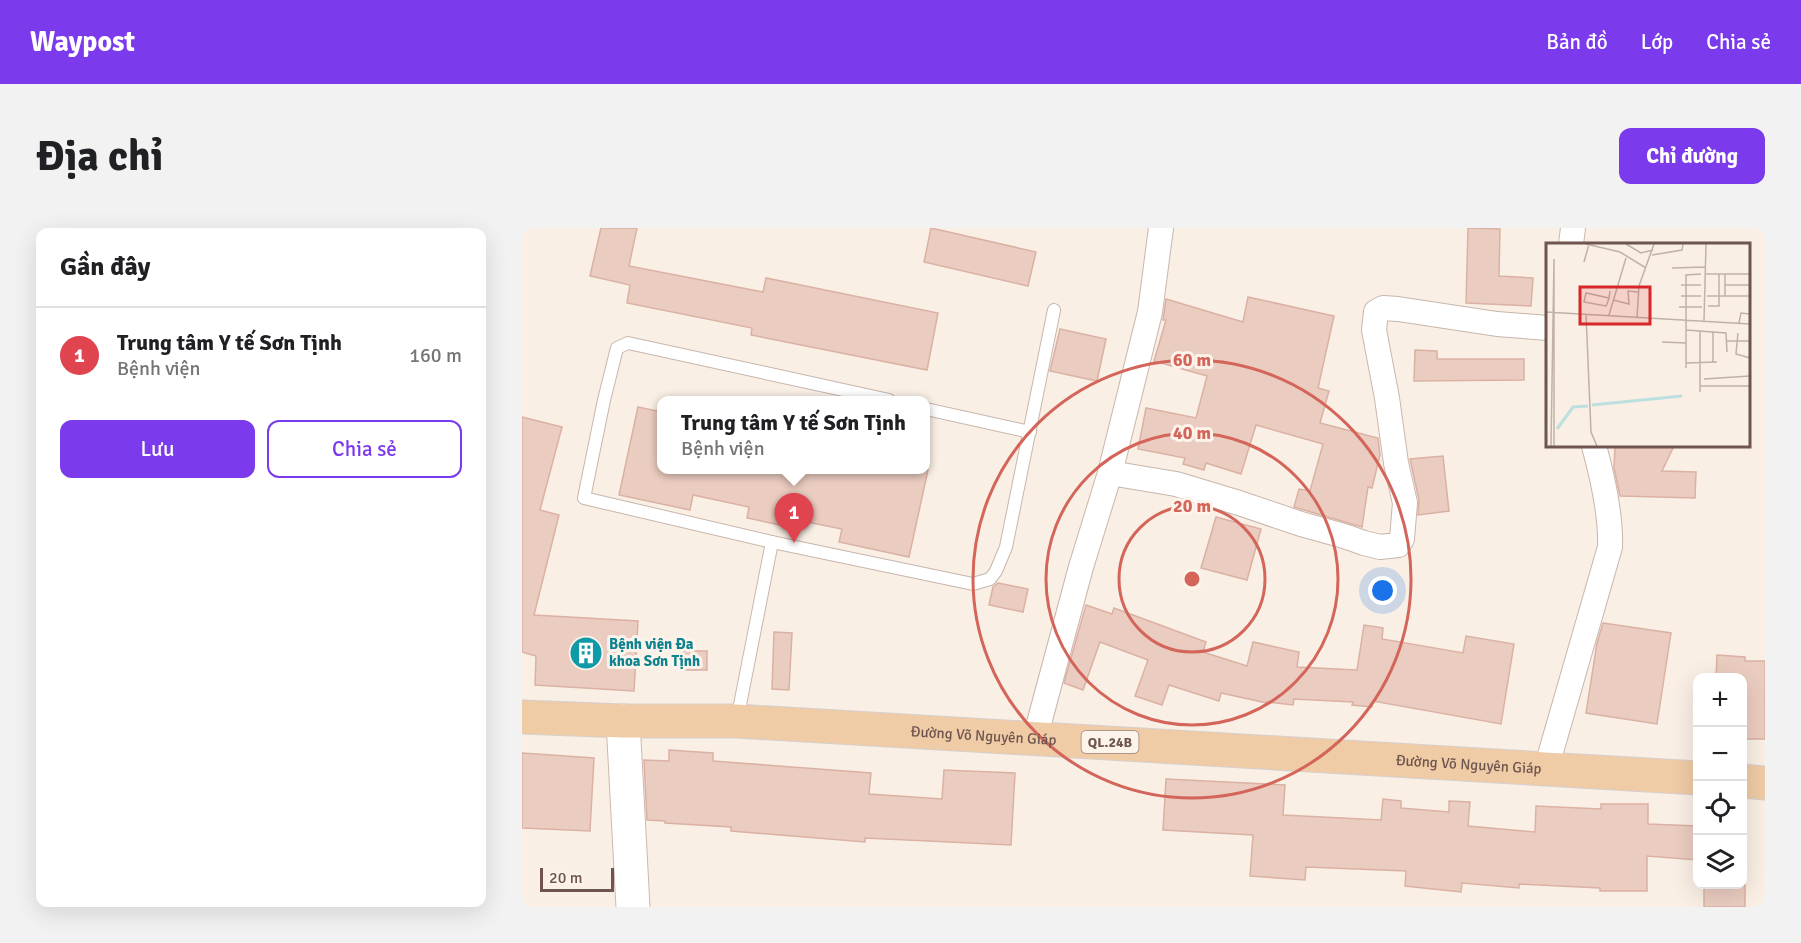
<!DOCTYPE html>
<html lang="vi">
<meta charset="utf-8">
<style>
:root{--surface:#fff;--page:#f2f2f2;--text:#202124;--muted:#757577;--line:#e0e0e0;--accent:#7c3aed}
body{margin:0;font-family:Signika,sans-serif;background:var(--page);color:var(--text)}
.controls{position:absolute;right:18px;bottom:18px;display:grid;overflow:hidden;border-radius:12px;box-shadow:0 6px 24px #0002}
.controls button{width:54px;height:54px;display:grid;place-items:center;padding:0;border:0;border-bottom:2px solid var(--line);background:var(--surface);color:var(--text);font:30px sans-serif}
.scale{position:absolute;left:18px;bottom:15px;width:74px;box-sizing:border-box;padding-left:6px;border:3px solid #6e554e;border-top:0;font-size:16px;line-height:21px;white-space:nowrap;color:#6e554e;-webkit-text-stroke:4px #fcf3eb;paint-order:stroke}
.you{position:absolute;left:861px;top:363px;width:21px;height:21px;margin:-15px;border:4px solid #fff;border-radius:50%;background:#1a73e8;box-shadow:0 0 0 9px #1a73e833}
.badge{display:grid;place-items:center;width:39px;height:39px;border-radius:50%;background:var(--accent);color:#fff;font-size:20px;font-weight:700}
.pin{position:absolute;translate:-50% -50px;filter:drop-shadow(0 2px 3px #0008)}
.pin::after{content:'';position:absolute;top:32px;width:21px;height:18px;background:inherit;clip-path:polygon(0 0,100% 0,50% 100%)}
.popup{position:absolute;left:135px;top:168px;width:273px;height:78px;box-sizing:border-box;display:grid;place-content:center;border-radius:12px;background:var(--surface);filter:drop-shadow(0 2px 4px #0005);font-size:20px;white-space:nowrap;color:var(--muted)}
.popup b{font-size:22px;color:var(--text)}
.popup::after{content:'';position:absolute;left:50%;top:100%;margin-left:-12px;border:12px solid transparent;border-top-color:var(--surface)}
.list{margin:0;padding:0;list-style:none}
h2{display:flex;justify-content:space-between;align-items:center;height:78px;margin:0;padding:0 24px;font-size:26px}
h2 small{font-size:20px;font-weight:400;color:var(--muted)}
.list li{display:grid;grid-template-columns:39px 1fr auto;gap:18px;align-items:center;box-sizing:border-box;height:96px;padding:0 24px;border-top:2px solid var(--line)}
.list b{display:block;font-size:22px;white-space:nowrap}
.list p{margin:0;font-size:20px;white-space:nowrap;color:var(--muted)}
.list em{font-size:20px;font-style:normal;color:var(--muted)}
.actions{display:flex;gap:12px;padding:18px 24px}
.actions a{flex:1;padding:14px 0;border:2px solid var(--accent);border-radius:12px;text-align:center;font-size:21px;color:var(--accent)}
.actions .main{background:var(--accent);color:#fff}
.icon{flex:none;width:33px;height:33px;fill:none;stroke:currentColor;stroke-width:2;stroke-linecap:round;stroke-linejoin:round}
.map{position:relative;flex:none;width:1243px;height:679px;overflow:hidden;border-radius:12px}
header{display:flex;align-items:center;gap:36px;box-sizing:border-box;height:84px;padding:0 30px;background:var(--accent);color:#fff}
header strong{font-size:28px}
nav{display:flex;gap:33px;margin-inline-start:auto;font-size:21px}
.intro{display:flex;align-items:center;justify-content:space-between;box-sizing:border-box;height:144px;padding:0 36px}
h1{margin:0;font-size:42px}
.button{padding:15px 27px;border-radius:12px;background:var(--accent);color:#fff;font-size:21px;font-weight:700}
main{display:flex;gap:36px;padding:0 36px}
aside{flex:1;background:var(--surface);border-radius:12px;box-shadow:0 6px 24px #0002}
.map>svg:first-child{display:block}
</style>
<header>
<strong>Waypost</strong>
<nav><a>Bản đồ</a><a>Lớp</a><a>Chia sẻ</a></nav>
</header>
<div class="intro"><h1>Địa chỉ</h1><a class="button">Chỉ đường</a></div>
<main>
<aside>
<h2>Gần đây<small></small></h2>
<ul class="list">
<li><span class="badge" style="background:#e0444e">1</span><div><b>Trung tâm Y tế Sơn Tịnh</b><p>Bệnh viện</p></div><em>160 m</em></li>
</ul>
<div class="actions"><a class="main">Lưu</a><a>Chia sẻ</a></div>
</aside>
<div class="map">
<svg width="1243" height="679" viewBox="0 0 1243 679">
<rect width="100%" height="100%" fill="#f9efe5"/>
<g fill="#ebccc0" stroke="#dbb1a3" stroke-width="1.5">
<polygon points="79,0 115,0 107,38 241,64 244,50 416,85 405,142 229,107 230,100 105,75 108,57 68,48"/>
<polygon points="409,0 514,24 506,58 402,34"/>
<polygon points="946,0 978,1 977,48 1011,50 1009,78 944,75"/>
<polygon points="726,69 812,88 796,160 807,163 798,195 856,210 858,227 850,260 846,259 840,299 772,279 777,261 788,263 801,216 734,197 719,246 684,235 682,242 661,236 663,230 616,221 624,180 674,190 685,148 632,133 644,92 641,92 644,71 721,94"/>
<polygon points="538,101 584,111 575,153 528,143"/>
<polygon points="893,122 915,123 915,131 1002,131 1002,152 892,153"/>
<polygon points="116,179 140,184 140,242 406,242 387,329 317,314 320,301 265,290 263,298 225,290 227,279 171,267 168,282 97,267"/>
<polygon points="0,189 40,199 18,282 37,287 12,387 116,393 112,463 13,457 14,428 0,424"/>
<polygon points="1093,218 1152,218 1140,243 1174,244 1173,270 1098,268 1092,240"/>
<polygon points="921,228 927,283 896,287 897,272 888,231"/>
<polygon points="694,289 739,301 725,352 679,340"/>
<polygon points="476,355 506,361 501,384 467,377 471,359"/>
<polygon points="564,377 590,386 592,380 684,414 681,424 725,438 731,414 777,424 775,439 835,442 842,397 861,400 860,411 941,425 944,408 992,416 979,496 851,473 850,479 830,477 831,474 772,471 771,477 745,474 745,475 699,465 697,473 647,457 640,477 613,468 626,432 578,414 561,462 542,455"/>
<polygon points="1081,395 1149,405 1135,496 1064,485 1075,415"/>
<polygon points="252,404 270,405 267,462 250,461"/>
<rect x="159" y="423" width="26" height="19"/>
<polygon points="1195,427 1223,429 1223,433 1243,433 1243,511 1221,511 1221,450 1194,450"/>
<polygon points="147,522 191,525 191,533 349,545 347,566 420,571 422,542 493,545 489,617 343,610 343,614 209,603 209,599 143,595 143,593 125,592 122,532 147,533"/>
<polygon points="0,525 72,530 68,603 0,600"/>
<polygon points="644,551 763,557 761,587 859,592 861,571 879,573 879,580 927,584 927,573 948,574 946,598 1013,604 1014,578 1079,581 1079,576 1126,576 1126,596 1176,598 1176,632 1125,628 1125,663 1078,663 1078,660 997,656 997,660 940,655 939,664 883,658 884,643 784,639 783,652 728,648 731,607 641,602"/>
<rect x="1182" y="657" width="41" height="22"/>
</g>
<g fill="none" stroke-linecap="round" stroke-linejoin="round">
<g stroke="#c8b6ad" stroke-width="14">
<g id="lane">
<polyline points="367,172 106,115 95,120 82,172 62,270 250,314 451,356 468,351 474,343 484,319 532,82"/>
<polyline points="404,181 508,204"/>
<polyline points="215,492 250,314"/>
</g>
</g>
<g stroke="#c8b6ad" stroke-width="26">
<g id="street">
<polyline points="1049,16 1051,0"/>
<polyline points="588,245 654,256 717,275 779,296 822,308 842,315 858,319 876,317 880,311 883,275 874,235 865,170 852,102 854,84 861,80 876,81 975,96 1026,100"/>
<polyline points="513,510 559,339 588,245 628,84 639,0"/>
<path d="M 1024,541 L 1088,319 C 1089,289 1080,247 1072,218"/>
</g>
</g>
<g stroke="#cdb8ae" stroke-width="35">
<polyline id="secondary" points="101,493 111,679"/>
</g>
<g stroke="#d6cfcd" stroke-width="35">
<g id="primary">
<path id="s1" d="M 0,489 L 101,493 L 214,493 L 1176,550"/>
<polyline points="1220,553 1243,555"/>
</g>
</g>
<use href="#lane" stroke="#fff" stroke-width="12"/>
<use href="#street" stroke="#fff" stroke-width="24"/>
<use href="#secondary" stroke="#fff" stroke-width="33"/>
<use href="#primary" stroke="#efcba6" stroke-width="33"/>
</g>
<g fill="none" stroke="#d3655a" stroke-width="3">
<circle cx="670" cy="351" r="73"/>
<circle cx="670" cy="351" r="146"/>
<circle cx="670" cy="351" r="219"/>
</g>
<defs>
<g id="building-disc" transform="scale(1.725)"><circle r="9.5" fill="#0f9aa8" stroke="#fcf3eb"/><path d="M-4-6H4V6H1V3H-1V6H-4ZM-2.5-4.3h1.7v1.8h-1.7ZM.8-4.3h1.7v1.8H.8ZM-2.5-1h1.7V.8h-1.7ZM.8-1h1.7V.8H.8Z" fill="#fff"/></g>
</defs>
<g fill-rule="evenodd">
<use href="#building-disc" x="64" y="425"/>
</g>
<g text-anchor="middle" dominant-baseline="central" stroke-width="6" stroke-linejoin="round" paint-order="stroke">
<rect fill="#fcf3eb" stroke="#99847d" stroke-width="1.5" x="559.5" y="503" width="57" height="22" rx="4.5"/>
<g font-size="14" font-weight="bold" fill="#6e554e">
<text x="588" y="514">QL.24B</text>
</g>
<g font-size="15" font-weight="bold" fill="#0d838f" stroke="#fcf3eb" text-anchor="start">
<text x="87" y="416">Bệnh viện Đa<tspan x="87" dy="17">khoa Sơn Tịnh</tspan></text>
</g>
<g font-size="15" fill="#6e554e" stroke="#fcf3eb">
<text stroke="none"><textPath href="#s1" startOffset="462">Đường Võ Nguyên Giáp</textPath></text>
<text stroke="none"><textPath href="#s1" startOffset="948">Đường Võ Nguyên Giáp</textPath></text>
</g>
</g>
<g transform="translate(1024 15)">
<rect width="204" height="204" fill="#f9efe5"/>
<path fill="none" stroke="#bcdfe0" stroke-width="3" d="M 46,162 L 136,153M 11,186 L 27,164 L 42,163"/>
<path fill="none" stroke="#c1b1a9" stroke-width="1.5" d="M 40,1 L 74,9 L 100,25M 80,1 L 95,10 L 107,7M 106,12 L 136,7 L 137,1M 38,19 L 43,1M 126,25 L 160,24M 159,31 L 204,31M 179,31 L 179,53M 135,42 L 155,42M 179,42 L 204,42M 135,53 L 155,53M 161,53 L 204,53M 63,55 L 40,50 L 38,59 L 60,63 L 61,61 L 63,55 L 64,48M 67,57 L 83,61 L 82,48 L 92,49M 162,63 L 173,63 L 173,31M 133,64 L 156,64M 0,69 L 204,81M 40,71 L 45,189 L 51,203M 63,72 L 80,15M 91,74 L 93,43 L 108,1M 158,78 L 160,1M 193,80 L 195,70 L 204,71M 140,87 L 180,90 L 181,109M 192,90 L 190,111 L 204,115M 181,98 L 204,98M 116,99 L 140,100M 140,120 L 171,119M 167,120 L 167,89M 140,125 L 140,32 L 155,31M 158,136 L 204,133M 154,143 L 204,143M 154,149 L 154,88M 5,203 L 8,16 L 8,203"/>
<path fill="#d62828" fill-opacity="0.15" stroke="#d62828" stroke-width="3" d="M 34,44 L 104,44 L 104,81 L 34,81 Z"/>
<rect width="204" height="204" fill="none" stroke="#6e554e" stroke-width="3"/>
</g>
<circle cx="670" cy="351" r="9" fill="#d3655a" stroke="#fcf3eb" stroke-width="3"/>
<g font-size="18" text-anchor="middle" font-weight="bold" fill="#d3655a" stroke="#fcf3eb" stroke-width="6" stroke-linejoin="round" paint-order="stroke">
<text x="670" y="138">60 m</text>
<text x="670" y="211">40 m</text>
<text x="670" y="284">20 m</text>
</g>
</svg>
<div class="controls">
<button>+</button>
<button>−</button>
<button><svg class="icon" aria-label="locate" viewBox="0 0 24 24"><circle cx="12" cy="12" r="6"/><path d="M12 2v4M12 18v4M2 12h4M18 12h4"/></svg></button>
<button><svg class="icon" aria-label="layers" viewBox="0 0 24 24"><path d="M12 4l9 5-9 5-9-5zM3 14l9 5 9-5"/></svg></button>
</div>
<div class="scale">20 m</div>
<div class="you"></div>
<div class="pin badge" style="left:272px;top:315px;background:#e0444e">1</div>
<div class="popup"><b>Trung tâm Y tế Sơn Tịnh</b>Bệnh viện</div>
</div>
</main>
